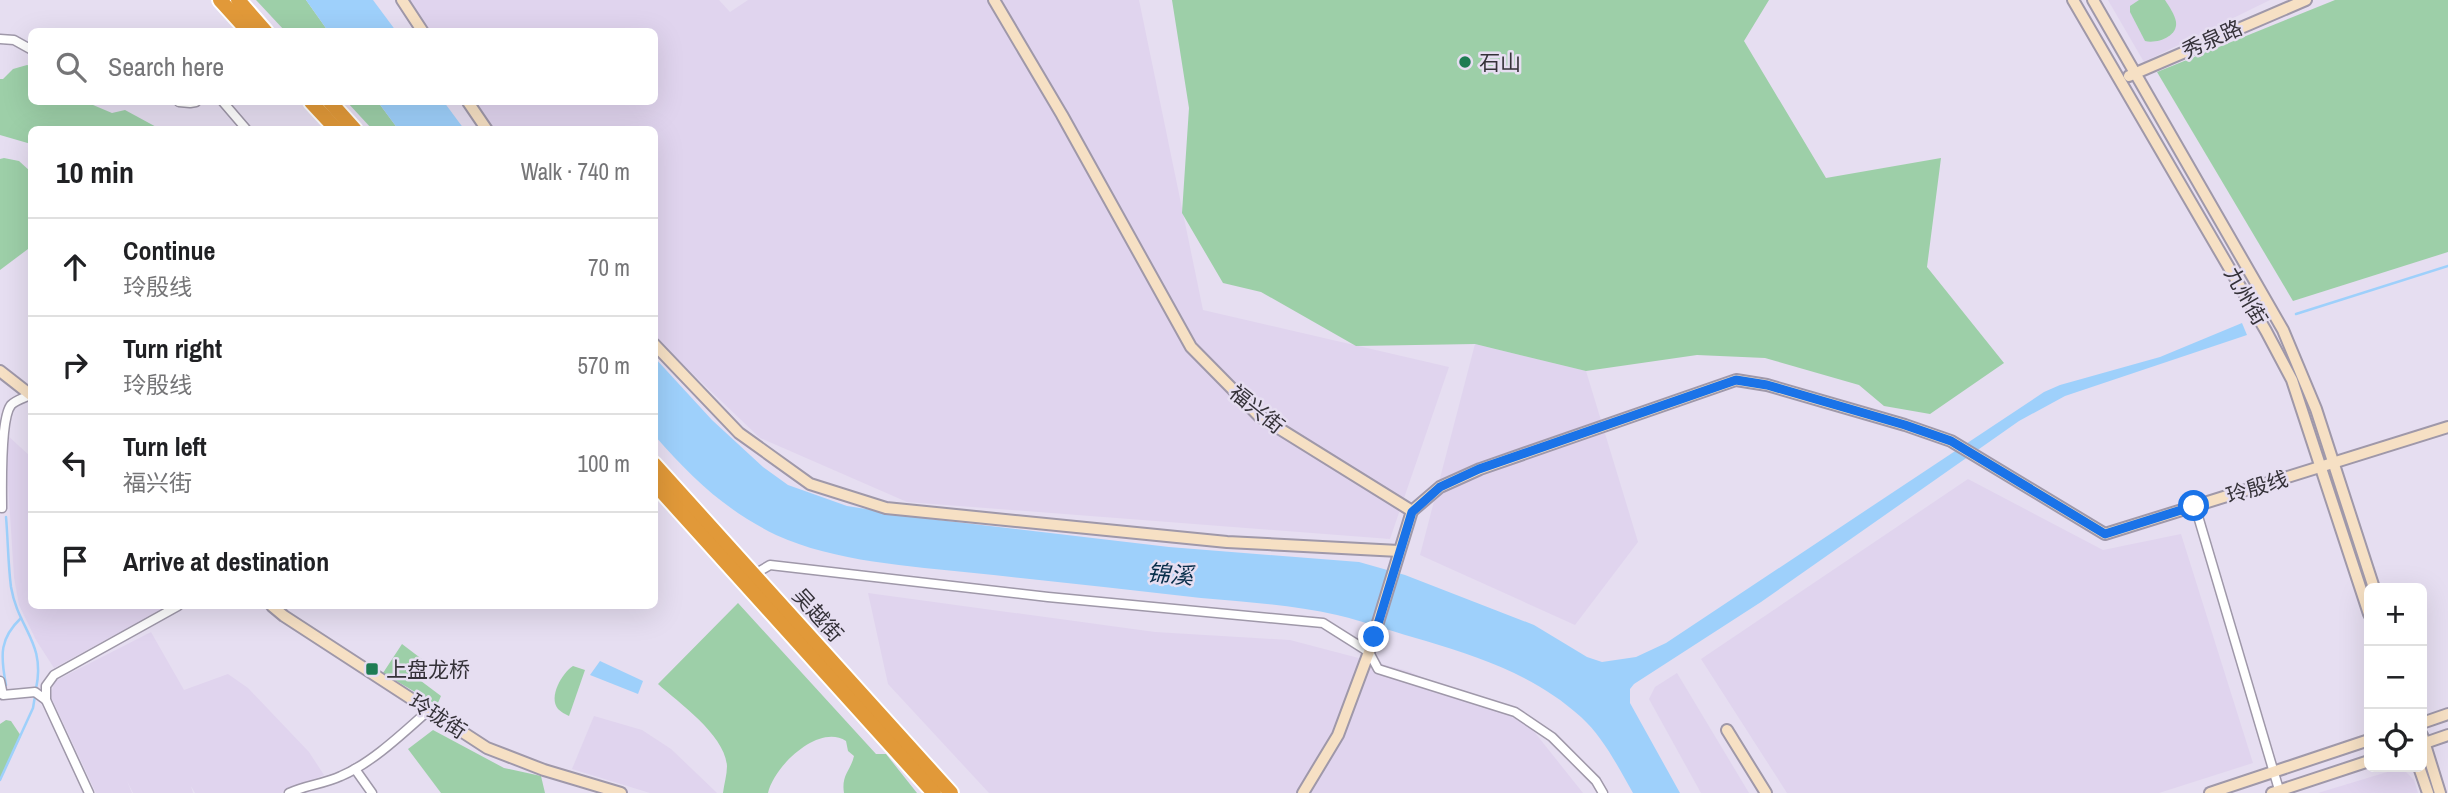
<!DOCTYPE html>
<meta charset="utf-8">
<style>
:root{--surface:#fff;--page:#f6f6f6;--text:#202124;--muted:#757577;--line:#e0e0e0}
body{margin:0;font-family:"Archivo Narrow","Noto Sans SC",sans-serif;background:var(--page);color:var(--text)}
.controls{position:absolute;right:21px;bottom:21px;display:grid;overflow:hidden;border-radius:10px;box-shadow:0 7px 28px #0002}
.controls button{width:63px;height:63px;display:grid;place-items:center;padding:0;border:0;border-bottom:2px solid var(--line);background:var(--surface);color:var(--text);font:35px sans-serif}
.stop{position:absolute;width:21px;height:21px;margin:-16px;border:5px solid #1a73e8;border-radius:50%;background:#fff}
.stop.end{background:#1a73e8;border-color:#fff;box-shadow:0 2px 7px #0008}
.list{margin:0;padding:0;list-style:none}
h2{display:flex;justify-content:space-between;align-items:center;height:91px;margin:0;padding:0 28px;font-size:30px}
h2 small{font-size:23px;font-weight:400;color:var(--muted)}
.list li{display:grid;grid-template-columns:46px 1fr auto;gap:21px;align-items:center;box-sizing:border-box;height:98px;padding:0 28px;border-top:2px solid var(--line)}
.list b{display:block;font-size:26px;white-space:nowrap}
.list p{margin:0;font-size:23px;white-space:nowrap;color:var(--muted)}
.list em{font-size:23px;font-style:normal;color:var(--muted)}
.icon{flex:none;width:38px;height:38px;fill:none;stroke:currentColor;stroke-width:2;stroke-linecap:round;stroke-linejoin:round}
.map{position:relative;flex:none;width:2448px;height:793px;overflow:hidden}
.search{position:absolute;background:var(--surface);box-shadow:0 7px 28px #0002;left:28px;top:28px;width:630px;height:77px;display:flex;align-items:center;gap:18px;box-sizing:border-box;padding:0 24px;border-radius:10px;color:var(--muted);font-size:26px}
.panel{position:absolute;background:var(--surface);box-shadow:0 7px 28px #0002;left:28px;top:126px;width:630px;height:483px;border-radius:10px}
.map>svg:first-child{display:block}
</style>
<div class="map">
<svg width="2448" height="793" viewBox="0 0 2448 793">
<rect width="100%" height="100%" fill="#e6def1"/>
<g fill="#e0d4ee">
<polygon points="406,0 719,0 730,12 748,0 1139,0 1203,310 1449,367 1390,539 907,502 760,438 655,338 654,130 487,129 469,102 654,102 654,32 425,31"/>
<polygon points="2108,0 2270,0 2144,62"/>
<polygon points="1475,344 1586,371 1638,542 1575,625 1420,555"/>
<polygon points="7,435 31,457 32,606 168,606 54,668 36,640 19,605 14,577 8,483"/>
<polygon points="1968,479 2103,550 2181,534 2253,763 2159,793 1787,793 1701,659"/>
<polygon points="868,593 1155,632 1290,640 1408,671 1528,724 1583,793 989,793 888,684"/>
<polygon points="151,632 184,690 228,674 248,688 309,752 324,775 281,793 195,793 191,786 193,793 133,793 127,781 132,793 96,793 51,697 52,690 55,681"/>
<polygon points="1677,673 1749,793 1701,793 1649,699 1655,687"/>
<polygon points="594,716 642,730 671,749 717,793 650,793 572,769"/>
<polygon points="2397,769 2405,771 2414,780 2418,793 2318,793"/>
</g>
<g fill="#9dcfa8">
<polygon points="256,0 306,0 328,31 285,31"/>
<polygon points="1172,0 1769,0 1744,41 1826,178 1941,158 1927,267 2004,363 1930,414 1884,406 1859,385 1765,358 1697,355 1586,371 1475,344 1356,346 1261,292 1223,283 1182,213 1189,108"/>
<path d="M 2139,0 L 2165,0 C 2169,6 2175,15 2176,22 C 2178,37 2156,44 2145,41 L 2130,12 L 2130,6 Z"/>
<polygon points="2335,0 2448,0 2448,252 2293,301 2157,72"/>
<polygon points="27,65 31,66 32,102 86,102 112,113 125,110 160,129 32,130 31,144 0,135 0,79 3,79 13,69"/>
<polygon points="347,102 378,102 398,129 372,129"/>
<polygon points="4,158 19,161 31,172 32,246 0,270 0,159"/>
<path d="M 738,603 L 876,754 L 886,754 L 917,793 L 844,793 C 841,775 851,770 854,756 L 848,751 L 846,741 C 819,723 774,766 768,793 L 723,793 C 724,784 727,775 727,766 C 725,735 679,703 658,684 Z"/>
<polygon points="402,644 423,660 413,675 441,696 437,705 383,673"/>
<path d="M 573,666 L 585,670 L 569,716 C 565,714 561,712 558,709 C 548,697 562,673 573,666 Z"/>
<polygon points="6,720 11,721 21,736 0,781 0,724"/>
<polygon points="433,730 504,768 541,776 545,793 441,793 408,749"/>
</g>
<g fill="#9ed0fb">
<polygon points="306,0 373,0 396,31 328,31"/>
<polygon points="378,102 444,102 464,129 398,129"/>
<path d="M 2242,323 L 2247,335 L 2065,396 L 2019,421 L 1761,602 L 1634,684 L 1630,689 L 1630,703 L 1680,793 L 1633,793 C 1618,767 1604,738 1581,717 C 1536,676 1482,658 1426,641 C 1396,633 1367,622 1337,615 C 1293,605 1246,602 1201,598 C 1125,589 1050,581 974,573 C 910,566 835,562 776,535 C 725,510 692,478 655,436 L 655,358 L 712,420 L 763,467 L 788,485 L 847,506 L 930,519 L 1169,547 L 1359,562 L 1405,575 L 1534,625 L 1587,657 L 1602,662 L 1636,657 L 1666,643 L 2044,392 L 2060,385 L 2160,357 Z"/>
<polygon points="600,661 643,681 638,694 590,675"/>
</g>
<g fill="none" stroke-linecap="round" stroke-linejoin="round">
<g stroke="#9ed0fb" stroke-width="2.5">
<polyline points="2296,314 2448,266"/>
<path d="M 6,517 C 8,540 8,564 11,587 C 18,629 46,642 36,689"/>
<path d="M 3,686 L 6,685 C 0,654 0,638 21,618"/>
<polyline points="0,780 33,708 35,696"/>
</g>
<g stroke="#9f98a9" stroke-width="11">
<g id="street">
<polyline points="0,39 14,40 32,50"/>
<polyline points="179,102 190,103 196,102"/>
<polyline points="223,102 247,130"/>
<polyline points="2195,506 2280,793"/>
<path d="M 2,508 C 2,488 0,419 11,405 C 16,400 24,398 30,395"/>
<polyline points="753,575 770,565 1048,597 1323,623 1369,652 1378,669 1515,712 1552,737 1596,781 1603,793"/>
<polyline points="0,681 3,695 35,692 46,700"/>
<polyline points="355,769 372,793"/>
<polyline points="89,793 46,700 46,686 54,675 178,606"/>
<path d="M 289,793 C 306,785 324,784 341,776 C 372,763 404,732 429,710"/>
</g>
</g>
<g stroke="#9f98a9" stroke-width="14">
<g id="secondary">
<polyline points="402,0 423,32"/>
<polyline points="994,0 1062,115 1191,347 1259,416 1412,511 1369,652 1338,735 1303,793"/>
<polyline points="2073,0 2266,331 2292,380 2369,614"/>
<polyline points="2093,0 2283,330 2316,409 2374,588"/>
<polyline points="2129,76 2306,0"/>
<polyline points="468,102 487,130"/>
<polyline points="654,344 739,433 810,484 886,508 1227,542 1399,551"/>
<polyline points="0,371 32,396"/>
<polyline points="1412,511 1440,487 1480,469 1736,380 1767,385 1905,425 1951,441 2105,534 2448,427"/>
<polyline points="272,606 284,616 487,748 544,770 621,793"/>
<polyline points="2422,723 2448,714"/>
<polyline points="1727,730 1766,793"/>
<polyline points="2422,735 2440,793"/>
<polyline points="2422,744 2448,735"/>
<polyline points="2419,767 2428,793"/>
<polyline points="2210,793 2369,740"/>
<polyline points="2272,793 2369,761"/>
</g>
</g>
<g stroke="#fff" stroke-width="18">
<g id="highway">
<polyline points="220,0 249,32"/>
<polyline points="238,0 266,32"/>
<polyline points="311,102 337,130"/>
<polyline points="330,102 355,130"/>
<polyline points="654,464 951,793"/>
<polyline points="654,483 934,793"/>
</g>
</g>
<use href="#street" stroke="#fff" stroke-width="8"/>
<use href="#secondary" stroke="#f6e0c4" stroke-width="10"/>
<use href="#highway" stroke="#e19939" stroke-width="14"/>
</g>
<g fill="none" stroke-linecap="round" stroke-linejoin="round">
<polyline stroke="#1a73e8" stroke-width="9" points="1374,637 1412,512 1440,487 1479,469 1736,380 1767,385 1905,425 1951,441 2105,534 2194,506"/>
</g>
<g fill="#1e7c53" stroke="#e6def1" stroke-width="2.5">
<circle cx="1465" cy="62" r="7"/>
<rect x="365" y="662" width="14" height="14" rx="3.5"/>
</g>
<g text-anchor="middle" dominant-baseline="central" stroke-width="5" stroke-linejoin="round" paint-order="stroke">
<g font-size="21" fill="#353239" stroke="#e6def1">
<text transform="translate(2212 39) rotate(-24)">秀泉路</text>
<text transform="translate(2246 296) rotate(60)">九州街</text>
<text transform="translate(1257 409) rotate(39)">福兴街</text>
<text transform="translate(2257 487) rotate(-17)">玲殷线</text>
<text transform="translate(818 615) rotate(48)">吴越街</text>
<text transform="translate(438 716) rotate(33)">玲珑街</text>
</g>
<g font-size="21" fill="#353239" stroke="#e6def1" text-anchor="start">
<text x="1479" y="62">石山</text>
<text x="386" y="669">上盘龙桥</text>
</g>
<g font-size="23" font-style="italic" fill="#072d49" stroke="#e6def1">
<text transform="translate(1170 574) rotate(4)">锦溪</text>
</g>
</g>
</svg>
<div class="controls">
<button>+</button>
<button>−</button>
<button><svg class="icon" aria-label="locate" viewBox="0 0 24 24"><circle cx="12" cy="12" r="6"/><path d="M12 2v4M12 18v4M2 12h4M18 12h4"/></svg></button>
</div>
<div class="stop" style="left:2194px;top:506px"></div>
<div class="stop end" style="left:1374px;top:637px"></div>
<div class="search"><svg class="icon" aria-label="search" viewBox="0 0 24 24"><circle cx="10" cy="10" r="6"/><path d="M15 15l6 6"/></svg>Search here</div>
<section class="panel">
<h2>10 min<small>Walk · 740 m</small></h2>
<ul class="list">
<li><svg class="icon" aria-label="ahead" viewBox="0 0 24 24"><path d="M12 20V5M6 11l6-6 6 6"/></svg><div><b>Continue</b><p>玲殷线</p></div><em>70 m</em></li>
<li><svg class="icon" aria-label="right" viewBox="0 0 24 24"><path d="M7 20v-9h11M14 6l5 5-5 5"/></svg><div><b>Turn right</b><p>玲殷线</p></div><em>570 m</em></li>
<li><svg class="icon" aria-label="left" viewBox="0 0 24 24"><path d="M17 20v-9H6M10 6l-5 5 5 5"/></svg><div><b>Turn left</b><p>福兴街</p></div><em>100 m</em></li>
<li><svg class="icon" aria-label="arrive" viewBox="0 0 24 24"><path d="M6 21V4h12l-3 4 3 4H6"/></svg><div><b>Arrive at destination</b></div></li>
</ul>
</section>
</div>
